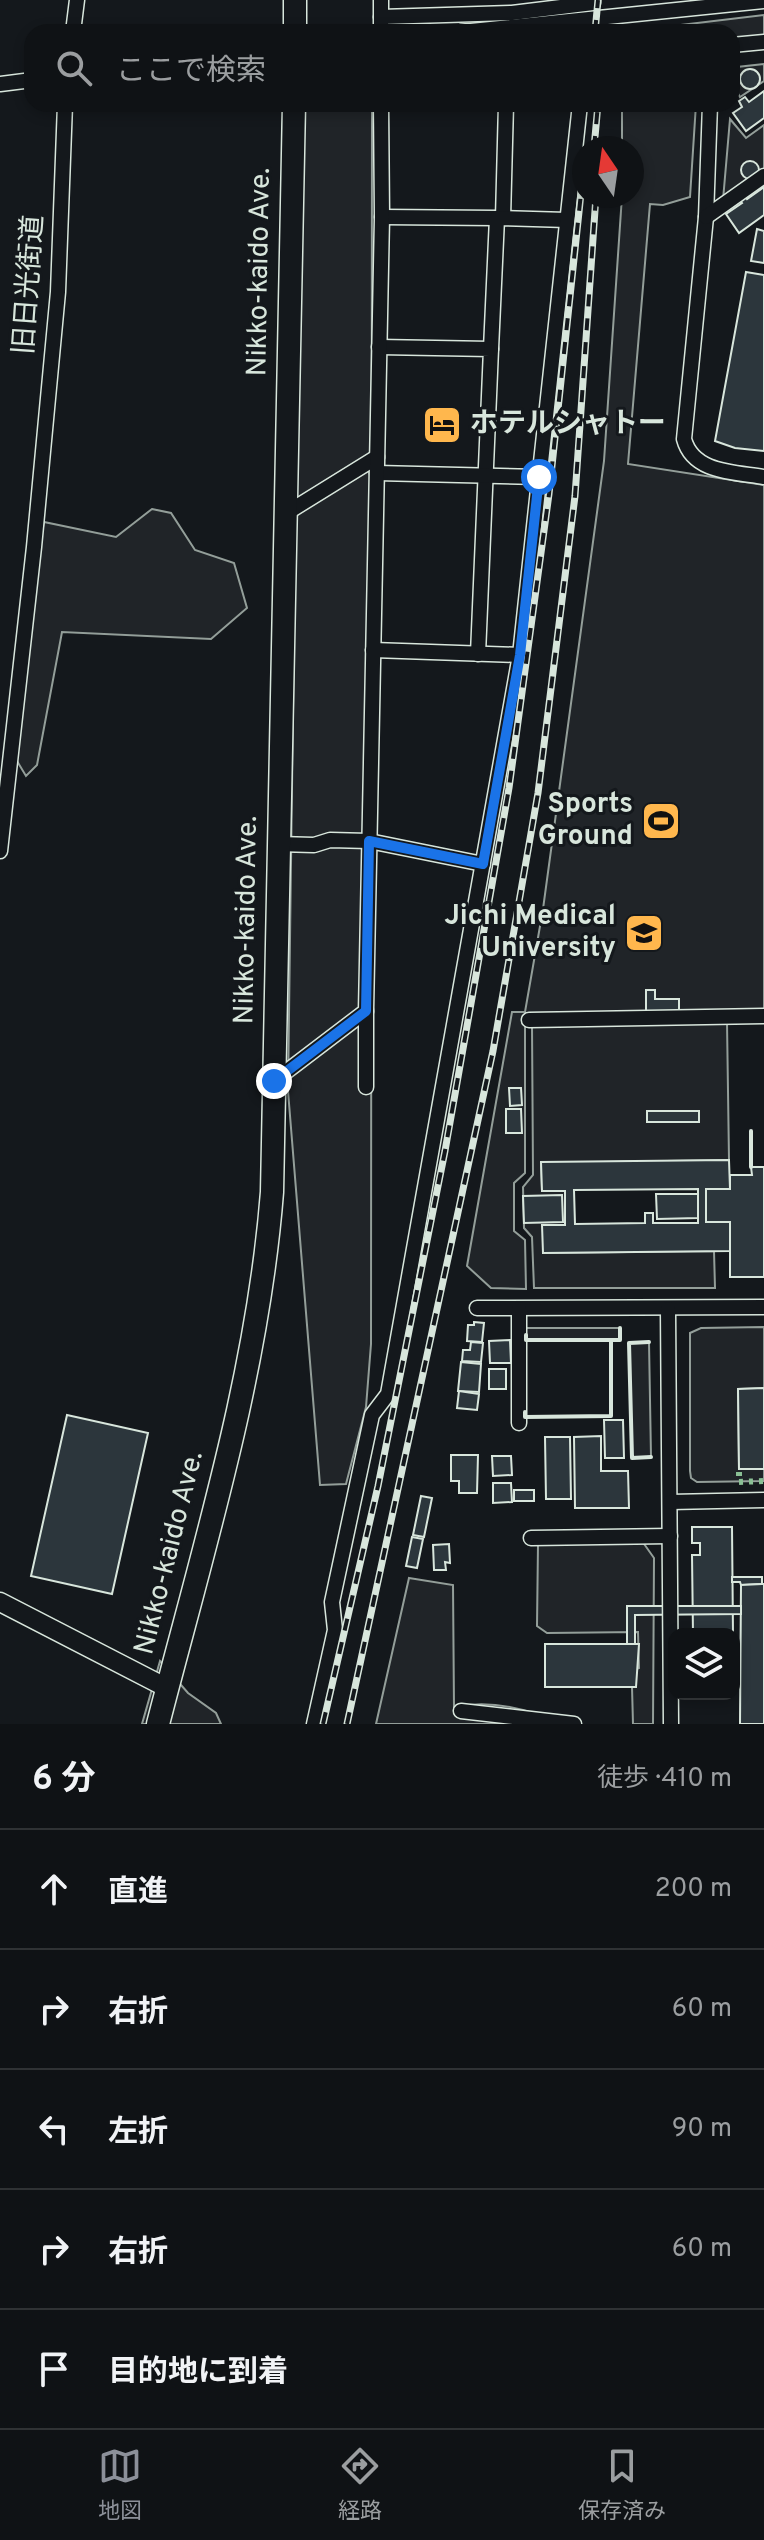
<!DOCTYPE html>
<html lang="ja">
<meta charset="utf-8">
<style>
:root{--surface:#0f1215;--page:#181b1e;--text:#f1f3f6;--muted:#9b9ea0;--line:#2f3234;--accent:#8c9099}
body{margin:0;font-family:Overpass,"Noto Sans JP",sans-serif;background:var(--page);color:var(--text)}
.controls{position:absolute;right:24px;bottom:24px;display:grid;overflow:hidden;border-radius:16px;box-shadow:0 4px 12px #0003}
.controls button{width:72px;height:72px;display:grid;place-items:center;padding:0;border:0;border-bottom:2px solid var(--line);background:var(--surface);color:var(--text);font:40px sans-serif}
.compass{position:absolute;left:572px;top:136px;width:72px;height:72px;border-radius:50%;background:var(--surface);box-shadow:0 4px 12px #0003;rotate:347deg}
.stop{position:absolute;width:24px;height:24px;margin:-18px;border:6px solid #1a73e8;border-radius:50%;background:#fff}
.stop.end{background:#1a73e8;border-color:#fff;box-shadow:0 2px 8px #0008}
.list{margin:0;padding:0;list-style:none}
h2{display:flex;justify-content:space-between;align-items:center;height:104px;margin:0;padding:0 32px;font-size:34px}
h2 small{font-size:26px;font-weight:400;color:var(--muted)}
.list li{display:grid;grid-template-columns:52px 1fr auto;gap:24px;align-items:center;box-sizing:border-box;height:120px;padding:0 32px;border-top:2px solid var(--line)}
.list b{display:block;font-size:30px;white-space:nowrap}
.list em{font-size:26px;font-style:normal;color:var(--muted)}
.icon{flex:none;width:44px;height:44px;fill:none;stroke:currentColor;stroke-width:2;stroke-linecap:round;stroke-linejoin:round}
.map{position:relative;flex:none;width:764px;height:1724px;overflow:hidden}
.search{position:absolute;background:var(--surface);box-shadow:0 4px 12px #0003;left:24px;right:24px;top:24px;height:88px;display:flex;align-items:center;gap:20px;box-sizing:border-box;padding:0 28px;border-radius:24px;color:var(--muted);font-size:30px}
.sheet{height:704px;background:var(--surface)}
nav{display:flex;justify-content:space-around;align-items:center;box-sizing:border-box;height:112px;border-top:2px solid var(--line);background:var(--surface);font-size:22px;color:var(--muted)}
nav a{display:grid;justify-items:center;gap:4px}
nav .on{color:var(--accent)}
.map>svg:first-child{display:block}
</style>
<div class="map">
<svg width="764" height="1724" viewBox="0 0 764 1724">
<rect width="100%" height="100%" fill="#14181c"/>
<g fill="#202428" stroke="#939e99" stroke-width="2">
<polygon points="764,15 764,35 732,39 732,32 622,32"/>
<polygon points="764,64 764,81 740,97 732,83 737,67"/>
<polygon points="301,104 372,104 371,1344 366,1407 346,1484 320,1485 288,1091"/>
<polygon points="622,104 696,104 690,197 663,205 650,204 628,464 764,485 764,1010 525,1013 525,1173 514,1183 514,1231 525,1240 526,1289 491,1288 467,1266 512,1012 525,1012 543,909 604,461 622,196 632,196 632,148 622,148"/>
<polygon points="730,119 746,138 764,125 764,172 723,200"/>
<polygon points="152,509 171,513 195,550 234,563 247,608 211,639 62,632 37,765 26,776 14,756 35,568 44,522 116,537"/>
<polygon points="727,1022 729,1160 541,1163 542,1191 565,1191 565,1225 543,1225 543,1253 714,1251 715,1288 534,1288 532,1237 524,1228 523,1187 533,1175 532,1025"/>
<polygon points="764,1327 764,1388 738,1389 739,1469 764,1469 764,1481 697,1482 691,1478 690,1471 690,1333 701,1328"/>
<rect x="526" y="1328" width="94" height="12"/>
<polygon points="649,1342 651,1457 632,1458 629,1343"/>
<polygon points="642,1541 654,1558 653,1724 633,1724 632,1687 636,1687 636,1669 639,1668 638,1632 547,1633 537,1626 538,1544"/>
<path d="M 409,1578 L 453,1585 L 454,1707 C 492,1699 528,1709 563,1724 L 376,1724 Z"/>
<polygon points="160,1661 188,1693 216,1713 221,1724 142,1724"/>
</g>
<g fill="#2c363c" stroke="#d8e6dc" stroke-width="2" fill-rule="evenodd">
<circle cx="750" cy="79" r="10"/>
<polygon points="764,91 764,118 746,131 733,113 742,107 739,101 745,97 749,102"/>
<circle cx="750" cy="170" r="9"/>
<polygon points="764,187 764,215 739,233 726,214 742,203 738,198 744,195 747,199"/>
<polygon points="757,229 764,231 764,263 751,261"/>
<polygon points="746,272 764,275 764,451 735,448 715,441"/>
<polygon points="646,990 655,990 655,999 679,999 679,1011 646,1012"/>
<polygon points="509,1088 521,1088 522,1105 510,1106"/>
<polygon points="506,1109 521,1109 522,1133 506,1133"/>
<rect x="647" y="1111" width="52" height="11"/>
<path d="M 729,1160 L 730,1189 L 706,1189 L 706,1222 L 730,1222 L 730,1251 L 543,1253 L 542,1225 L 565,1225 L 565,1191 L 542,1191 L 541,1162 ZM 698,1189 L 698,1223 L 653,1223 L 653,1213 L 645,1213 L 645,1223 L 575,1224 L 574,1190 Z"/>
<polygon points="751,1167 764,1167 764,1277 730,1277 730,1222 706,1222 706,1189 730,1189 730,1175 752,1175"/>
<polygon points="656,1194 698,1194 698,1218 657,1219"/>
<polygon points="562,1195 563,1222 524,1223 523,1196"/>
<polygon points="474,1322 484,1323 482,1342 467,1341 468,1325 474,1325"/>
<polygon points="510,1340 511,1363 490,1363 489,1341"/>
<polygon points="471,1342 483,1343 481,1362 462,1361 463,1350 470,1350"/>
<polygon points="461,1362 481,1364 479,1392 458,1391"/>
<rect x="489" y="1369" width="17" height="20"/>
<polygon points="764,1388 764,1469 739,1469 738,1389"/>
<polygon points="459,1391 479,1394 477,1410 457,1408"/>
<polygon points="67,1415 148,1433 112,1594 31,1576"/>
<polygon points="604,1420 623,1420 624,1458 605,1458"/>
<polygon points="601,1436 601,1471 628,1471 629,1508 575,1508 574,1437"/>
<polygon points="545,1437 570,1437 571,1499 546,1499"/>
<polygon points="451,1455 478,1455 477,1493 459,1493 459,1481 451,1481"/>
<polygon points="492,1456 511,1456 512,1475 493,1476"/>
<polygon points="493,1483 511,1483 512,1502 493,1503"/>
<rect x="514" y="1490" width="20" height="11"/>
<polygon points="421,1496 432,1498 424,1537 413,1535"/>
<polygon points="692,1527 732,1527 733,1634 693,1634 692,1555 700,1555 700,1543 692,1543"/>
<polygon points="412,1537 423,1539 417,1568 406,1566"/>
<polygon points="449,1544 450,1563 445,1562 446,1570 434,1570 433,1545"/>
<polygon points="732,1577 762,1577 762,1584 741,1585 740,1582 732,1582"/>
<polygon points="762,1584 764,1584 764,1724 740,1724 741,1585"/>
<polygon points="627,1606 741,1606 741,1614 635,1615 635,1644 627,1644"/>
<polygon points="545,1644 639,1644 636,1687 545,1687"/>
</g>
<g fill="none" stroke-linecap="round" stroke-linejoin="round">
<g stroke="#d8e6dc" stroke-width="17">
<g id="minor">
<polyline points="381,17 512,13 593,3 593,0"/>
<polyline points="73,32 77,0"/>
<polyline points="381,32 381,0"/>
<polyline points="461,32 764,1"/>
<polyline points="732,45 764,42"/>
<polyline points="0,84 32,80"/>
<path d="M 710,104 L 706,217 L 684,439 C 693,473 734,472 764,477"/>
<polyline points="382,217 497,218"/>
<polyline points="706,217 764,176"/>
<polyline points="503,218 506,104"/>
<polyline points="379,347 491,349 478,654"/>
<polyline points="491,349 497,218 567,220"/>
<polyline points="377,473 539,477"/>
<polyline points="285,514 377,457"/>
<polyline points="373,650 520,655"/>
<polyline points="278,844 314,845 330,840 369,841 483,864"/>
<polyline points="0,851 34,547 58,292 65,104"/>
<polyline points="529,1020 764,1016"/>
<polyline points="274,1081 366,1011 382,217 381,104"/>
<polyline points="366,1087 366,1011"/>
<polyline points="477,1308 764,1307"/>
<polyline points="668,1309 671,1724"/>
<polyline points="519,1423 519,1309"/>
<polyline points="670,1502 764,1500"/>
<polyline points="531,1538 670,1536"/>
<polyline points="461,1711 574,1724"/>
<polyline points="314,1724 335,1630 332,1602 372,1415 388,1394 520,655 580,104"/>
</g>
</g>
<g stroke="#d8e6dc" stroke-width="21">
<polyline id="major" points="0,1602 167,1688"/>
</g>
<g stroke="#d8e6dc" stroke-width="25">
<g id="highway">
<polyline points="295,32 295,0"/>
<path d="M 158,1724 C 203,1549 258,1373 272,1192 L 294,104"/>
</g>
</g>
<use href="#minor" stroke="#14181c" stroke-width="14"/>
<use href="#major" stroke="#14181c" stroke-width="18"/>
<use href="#highway" stroke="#14181c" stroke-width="22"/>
<g stroke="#d8e6dc" stroke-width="7">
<g id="rail">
<polyline points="595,32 598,0"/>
<polyline points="594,148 598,104"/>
<polyline points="323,1724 378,1486 445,1151 509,788 549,494 584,165"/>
<polyline points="347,1724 493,1051 538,793 575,496 596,196"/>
</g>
</g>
<use href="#rail" stroke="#14181c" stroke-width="4" stroke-dasharray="12" stroke-linecap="butt"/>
<polyline stroke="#8ac095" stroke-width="6" stroke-dasharray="4 6" stroke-linecap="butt" points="739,1472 739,1482 764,1481"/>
<g stroke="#d8e6dc" stroke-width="4">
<polyline points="751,1131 751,1167"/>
<polyline points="526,1335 526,1340 620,1340 620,1328"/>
<polyline points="649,1342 629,1343 632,1458 651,1457"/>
<polyline points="525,1412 525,1417 611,1416 611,1340"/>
</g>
</g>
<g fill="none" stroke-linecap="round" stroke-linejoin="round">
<polyline stroke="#1a73e8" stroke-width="10" points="274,1081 366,1011 369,841 483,864 520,655 539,477"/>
</g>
<defs>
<g id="hotel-square" transform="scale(2)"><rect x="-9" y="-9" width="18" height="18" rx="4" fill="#ffb74d" stroke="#14181c"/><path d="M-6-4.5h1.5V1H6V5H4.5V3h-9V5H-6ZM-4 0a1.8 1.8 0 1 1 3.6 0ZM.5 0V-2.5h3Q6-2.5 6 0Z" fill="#111"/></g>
<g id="stadium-square" transform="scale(2)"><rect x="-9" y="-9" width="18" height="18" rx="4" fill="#ffb74d" stroke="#14181c"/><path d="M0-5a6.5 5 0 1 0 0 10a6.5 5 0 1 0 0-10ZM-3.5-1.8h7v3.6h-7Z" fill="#111"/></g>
<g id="university-square" transform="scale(2)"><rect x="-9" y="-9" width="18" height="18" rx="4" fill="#ffb74d" stroke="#14181c"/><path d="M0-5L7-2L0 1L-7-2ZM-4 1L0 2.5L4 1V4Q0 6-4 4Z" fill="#111"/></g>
</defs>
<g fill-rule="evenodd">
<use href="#hotel-square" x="442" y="425"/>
<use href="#stadium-square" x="661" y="821"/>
<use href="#university-square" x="644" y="933"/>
</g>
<g text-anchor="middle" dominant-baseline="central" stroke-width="6" stroke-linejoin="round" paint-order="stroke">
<g font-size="28" fill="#d8e6dc" stroke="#14181c">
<text transform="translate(260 272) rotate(-89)">Nikko-kaido Ave.</text>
<text transform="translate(30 285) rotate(-86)">旧日光街道</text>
<text transform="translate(247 920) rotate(-89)">Nikko-kaido Ave.</text>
<text transform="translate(170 1553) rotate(-76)">Nikko-kaido Ave.</text>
</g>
<g font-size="28" font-weight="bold" fill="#d8e6dc" stroke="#14181c" text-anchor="end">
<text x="470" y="425" text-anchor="start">ホテルシャトー</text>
<text x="633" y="805">Sports<tspan x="633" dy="32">Ground</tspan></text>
<text x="616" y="917">Jichi Medical<tspan x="616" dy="32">University</tspan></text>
</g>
</g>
</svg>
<div class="controls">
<button><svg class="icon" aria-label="layers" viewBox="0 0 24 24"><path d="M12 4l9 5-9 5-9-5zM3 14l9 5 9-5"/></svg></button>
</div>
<svg class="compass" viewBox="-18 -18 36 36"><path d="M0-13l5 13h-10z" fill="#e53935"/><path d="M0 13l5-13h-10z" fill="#9b9ea0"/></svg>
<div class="stop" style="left:539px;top:477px"></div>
<div class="stop end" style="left:274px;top:1081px"></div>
<div class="search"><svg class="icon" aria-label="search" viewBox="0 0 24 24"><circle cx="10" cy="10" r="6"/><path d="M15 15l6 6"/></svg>ここで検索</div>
</div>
<section class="sheet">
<h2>6 分<small>徒歩 · 410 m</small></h2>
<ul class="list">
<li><svg class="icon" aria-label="ahead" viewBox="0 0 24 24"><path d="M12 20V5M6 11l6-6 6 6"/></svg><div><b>直進</b></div><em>200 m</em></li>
<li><svg class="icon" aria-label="right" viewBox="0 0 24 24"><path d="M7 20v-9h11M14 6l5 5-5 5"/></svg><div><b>右折</b></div><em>60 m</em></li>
<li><svg class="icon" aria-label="left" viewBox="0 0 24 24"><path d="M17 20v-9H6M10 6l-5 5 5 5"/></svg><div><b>左折</b></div><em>90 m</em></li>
<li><svg class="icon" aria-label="right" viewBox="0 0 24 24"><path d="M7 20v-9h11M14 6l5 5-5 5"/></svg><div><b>右折</b></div><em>60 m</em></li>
<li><svg class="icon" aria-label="arrive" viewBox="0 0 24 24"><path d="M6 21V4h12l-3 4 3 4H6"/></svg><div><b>目的地に到着</b></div></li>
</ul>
</section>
<nav>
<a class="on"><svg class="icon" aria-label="map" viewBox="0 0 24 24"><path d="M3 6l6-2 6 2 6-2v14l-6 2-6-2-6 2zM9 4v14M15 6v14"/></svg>地図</a>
<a><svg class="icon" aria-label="directions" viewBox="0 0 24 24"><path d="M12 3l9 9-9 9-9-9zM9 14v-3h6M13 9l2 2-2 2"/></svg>経路</a>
<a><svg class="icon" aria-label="saved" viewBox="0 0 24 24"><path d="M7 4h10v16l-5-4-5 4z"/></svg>保存済み</a>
</nav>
